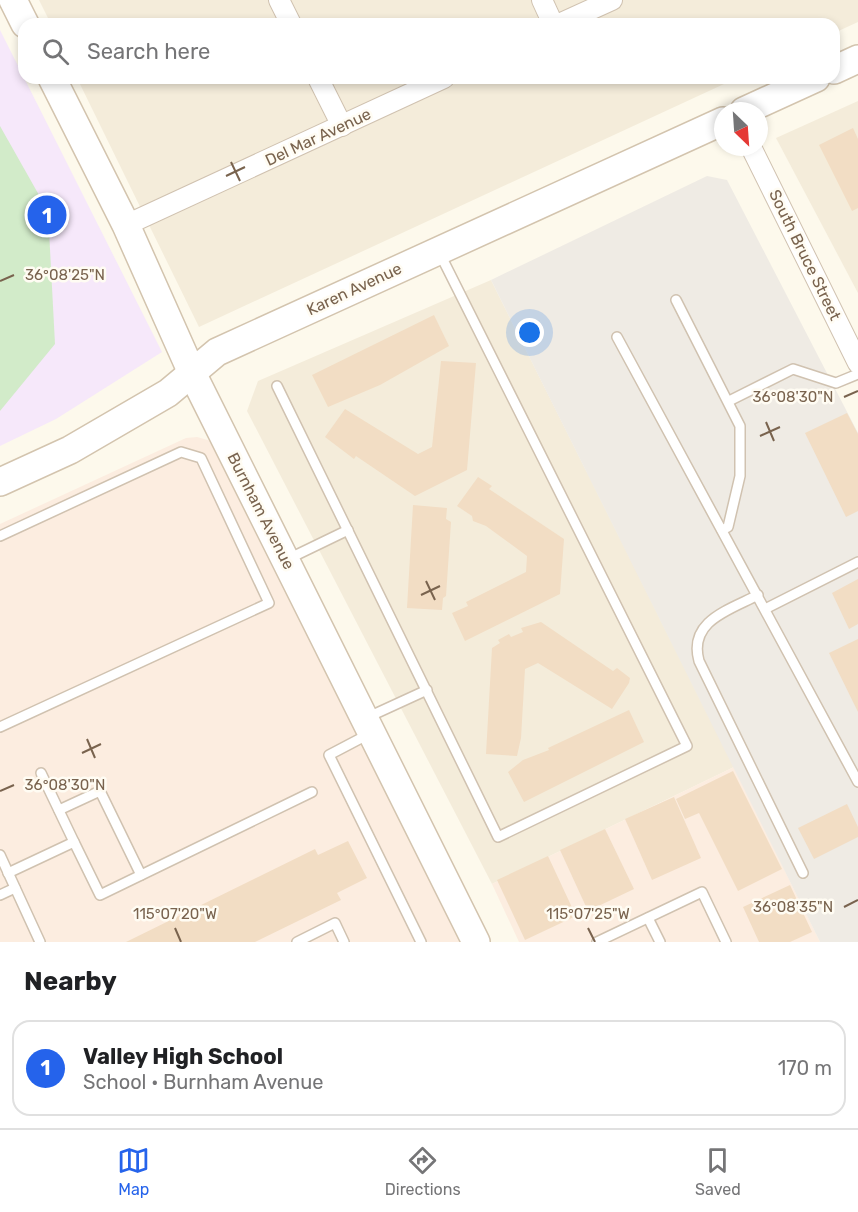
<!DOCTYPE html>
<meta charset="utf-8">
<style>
:root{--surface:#fff;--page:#f2f2f2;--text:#202124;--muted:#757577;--line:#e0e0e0;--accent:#2563eb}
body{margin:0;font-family:Rubik,sans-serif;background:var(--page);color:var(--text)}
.compass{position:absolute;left:714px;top:102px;width:54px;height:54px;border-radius:50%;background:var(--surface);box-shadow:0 3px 9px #0003;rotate:155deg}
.you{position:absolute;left:530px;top:333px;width:21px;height:21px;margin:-15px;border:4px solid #fff;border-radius:50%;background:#1a73e8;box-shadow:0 0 0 9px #1a73e833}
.badge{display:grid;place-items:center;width:39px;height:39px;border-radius:50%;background:var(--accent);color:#fff;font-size:20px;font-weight:700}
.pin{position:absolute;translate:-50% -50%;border:3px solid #fff;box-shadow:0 2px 6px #0006}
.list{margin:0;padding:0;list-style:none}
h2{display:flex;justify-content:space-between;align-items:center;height:78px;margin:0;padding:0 24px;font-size:26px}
h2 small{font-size:20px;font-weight:400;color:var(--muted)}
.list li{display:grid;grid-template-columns:39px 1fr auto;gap:18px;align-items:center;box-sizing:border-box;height:96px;margin:0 12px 12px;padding:0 12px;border:2px solid var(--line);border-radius:18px}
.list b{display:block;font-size:22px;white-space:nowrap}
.list p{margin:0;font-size:20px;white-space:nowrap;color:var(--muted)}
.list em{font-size:20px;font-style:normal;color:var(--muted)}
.icon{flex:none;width:33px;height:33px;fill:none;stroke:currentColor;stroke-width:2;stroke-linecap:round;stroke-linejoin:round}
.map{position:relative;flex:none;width:858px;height:942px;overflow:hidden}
.search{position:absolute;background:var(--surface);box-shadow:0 3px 9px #0003;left:18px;right:18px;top:18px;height:66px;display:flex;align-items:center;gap:15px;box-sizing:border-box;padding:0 21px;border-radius:18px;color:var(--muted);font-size:22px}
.sheet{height:186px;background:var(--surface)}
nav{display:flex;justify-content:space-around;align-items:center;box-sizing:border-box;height:84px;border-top:2px solid var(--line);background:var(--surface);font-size:16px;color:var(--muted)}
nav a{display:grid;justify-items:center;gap:3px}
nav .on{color:var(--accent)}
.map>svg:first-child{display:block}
</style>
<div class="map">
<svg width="858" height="942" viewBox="0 0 858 942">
<rect width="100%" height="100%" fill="#fdf9ec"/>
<g fill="#f4ecda">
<polygon points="39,0 858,0 858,22 834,33 834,24 51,24"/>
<polygon points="77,78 737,78 199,327"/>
<polygon points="858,101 858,293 776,138"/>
<polygon points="491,280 734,767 492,884 247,411 258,381"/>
</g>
<g fill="#fcede0">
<polygon points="197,437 211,441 460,942 0,942 0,524 186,438"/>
<polygon points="734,767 820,942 519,942 492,884"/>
</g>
<polygon fill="#efebe4" points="707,176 727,180 858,433 858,942 820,942 491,280"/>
<polygon fill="#f6e8fa" points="0,30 162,352 56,419 0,446"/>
<polygon fill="#d2ebc9" points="0,126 48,211 55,344 0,411"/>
<g fill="#f2ddc4">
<polygon points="853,128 858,139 858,208 852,211 819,145"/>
<polygon points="434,315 449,346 380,385 328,407 312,375"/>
<polygon points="441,361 476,363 467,470 415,496 356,456 354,459 325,437 345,409 418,454 432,447"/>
<polygon points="847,413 858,434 858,511 846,517 805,433"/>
<polygon points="478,477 492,486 489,489 564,539 560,594 465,641 452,613 468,606 466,602 526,572 527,556 486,526 473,521 472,516 457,506"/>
<polygon points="413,505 447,508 446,519 451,522 446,596 443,598 442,610 407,608"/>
<polygon points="858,579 858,624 849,629 832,593"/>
<polygon points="541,622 613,671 617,668 630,678 629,683 612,709 538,663 525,669 521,738 517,756 486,754 492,648 500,643 498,640 509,634 511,637 523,632 521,628"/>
<polygon points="858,639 858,712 829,653"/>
<polygon points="629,710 644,742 524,802 508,772 523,760 549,750 548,748"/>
<polygon points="733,771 782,869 738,891 699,813 685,819 676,799"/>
<polygon points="674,797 701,858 652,880 625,819"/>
<polygon points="847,804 858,827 858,837 814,859 798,828"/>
<polygon points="605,829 634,889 588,911 560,850"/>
<polygon points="348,841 367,878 337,893 341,900 255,942 126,942 315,849 318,855"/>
<polygon points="548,856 576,916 525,940 497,880"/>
<polygon points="790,885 812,932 790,942 759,942 743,907"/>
</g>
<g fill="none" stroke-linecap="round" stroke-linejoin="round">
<g stroke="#d0c2b0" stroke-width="12">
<g id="lane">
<polyline points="676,300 740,426 740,476 728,527 722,530"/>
<polyline points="617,337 858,782"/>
<polyline points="277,386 498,837 687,746 439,252"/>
<polyline points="729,401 793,369 836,383 858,374"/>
<polyline points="0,536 181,452 201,458 269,603 0,727"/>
<polyline points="288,559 348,530"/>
<path d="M 758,595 C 729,610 688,621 699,661 L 803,873"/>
<polyline points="765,609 858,562"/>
<polyline points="366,718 427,690"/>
<polyline points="369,734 329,755 421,942"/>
<polyline points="41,773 74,842"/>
<polyline points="59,810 100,791 141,875"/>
<polyline points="0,855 40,942"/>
<polyline points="8,873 74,842 100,895 312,792"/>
<polyline points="0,895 15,888"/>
<polyline points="648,918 660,942"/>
<polyline points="297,942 335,923 344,942"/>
<polyline points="597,942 702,892 726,942"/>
</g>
</g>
<g stroke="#d0c2b0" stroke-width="22">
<g id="street">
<polyline points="279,0 291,24"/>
<polyline points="542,0 553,24"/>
<polyline points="559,24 612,0"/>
<polyline points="318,78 342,126"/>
<polyline points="751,147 858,363"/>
<polyline points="126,225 444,78"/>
</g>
</g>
<g stroke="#d3c4ae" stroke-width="30">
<g id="secondary">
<polyline points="13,0 25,24"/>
<polyline points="834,70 858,59"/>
<polyline points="52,78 126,225 192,373 476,942"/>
<polyline points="744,111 816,78"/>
<polyline points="0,482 70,450 168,393 217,352 723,121"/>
</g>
</g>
<use href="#lane" stroke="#fff" stroke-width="9"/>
<use href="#street" stroke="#fff" stroke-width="20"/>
<use href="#secondary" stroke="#fff" stroke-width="27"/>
</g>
<path fill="none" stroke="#79634e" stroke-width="2" d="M 231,162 L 240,181M 226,176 L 245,167M 0,281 L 14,275M 844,397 L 858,391M 766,422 L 774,441M 760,436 L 780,427M 426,581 L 435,600M 421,595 L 440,586M 87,739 L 95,758M 82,753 L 101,744M 0,791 L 14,785M 844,907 L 858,900M 175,928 L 181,942M 588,928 L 595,942"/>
<g text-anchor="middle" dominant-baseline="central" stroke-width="5" stroke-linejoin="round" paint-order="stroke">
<g font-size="16" fill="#79634e" stroke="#fffcf3">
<text transform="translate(318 137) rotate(-25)">Del Mar Avenue</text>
<text transform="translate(805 255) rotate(64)">South Bruce Street</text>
<text transform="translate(354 289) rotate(-25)">Karen Avenue</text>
<text transform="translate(261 511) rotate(63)">Burnham Avenue</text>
</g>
</g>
<g font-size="15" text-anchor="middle" fill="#79634e" stroke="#fffcf3" stroke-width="5" stroke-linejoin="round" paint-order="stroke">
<text x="65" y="280">36°08'25"N</text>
<text x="793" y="402">36°08'30"N</text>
<text x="65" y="790">36°08'30"N</text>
<text x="793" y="912">36°08'35"N</text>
<text x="175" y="919">115°07'20"W</text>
<text x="588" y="919">115°07'25"W</text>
</g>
</svg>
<svg class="compass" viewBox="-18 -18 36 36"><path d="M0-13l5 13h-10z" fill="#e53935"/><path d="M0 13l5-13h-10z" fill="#757577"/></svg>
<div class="you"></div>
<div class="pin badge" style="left:47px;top:215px">1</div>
<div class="search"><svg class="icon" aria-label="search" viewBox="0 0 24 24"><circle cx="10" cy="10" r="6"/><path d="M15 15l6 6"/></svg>Search here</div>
</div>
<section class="sheet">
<h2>Nearby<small></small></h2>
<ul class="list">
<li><span class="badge">1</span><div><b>Valley High School</b><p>School · Burnham Avenue</p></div><em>170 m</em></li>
</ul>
</section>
<nav>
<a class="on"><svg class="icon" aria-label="map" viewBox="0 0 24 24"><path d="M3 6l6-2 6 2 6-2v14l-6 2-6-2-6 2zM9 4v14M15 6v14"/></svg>Map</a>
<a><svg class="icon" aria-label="directions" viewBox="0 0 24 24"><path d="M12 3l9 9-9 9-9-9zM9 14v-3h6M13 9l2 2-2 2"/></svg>Directions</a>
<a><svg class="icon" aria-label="saved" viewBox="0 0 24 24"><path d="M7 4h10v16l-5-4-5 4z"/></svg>Saved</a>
</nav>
